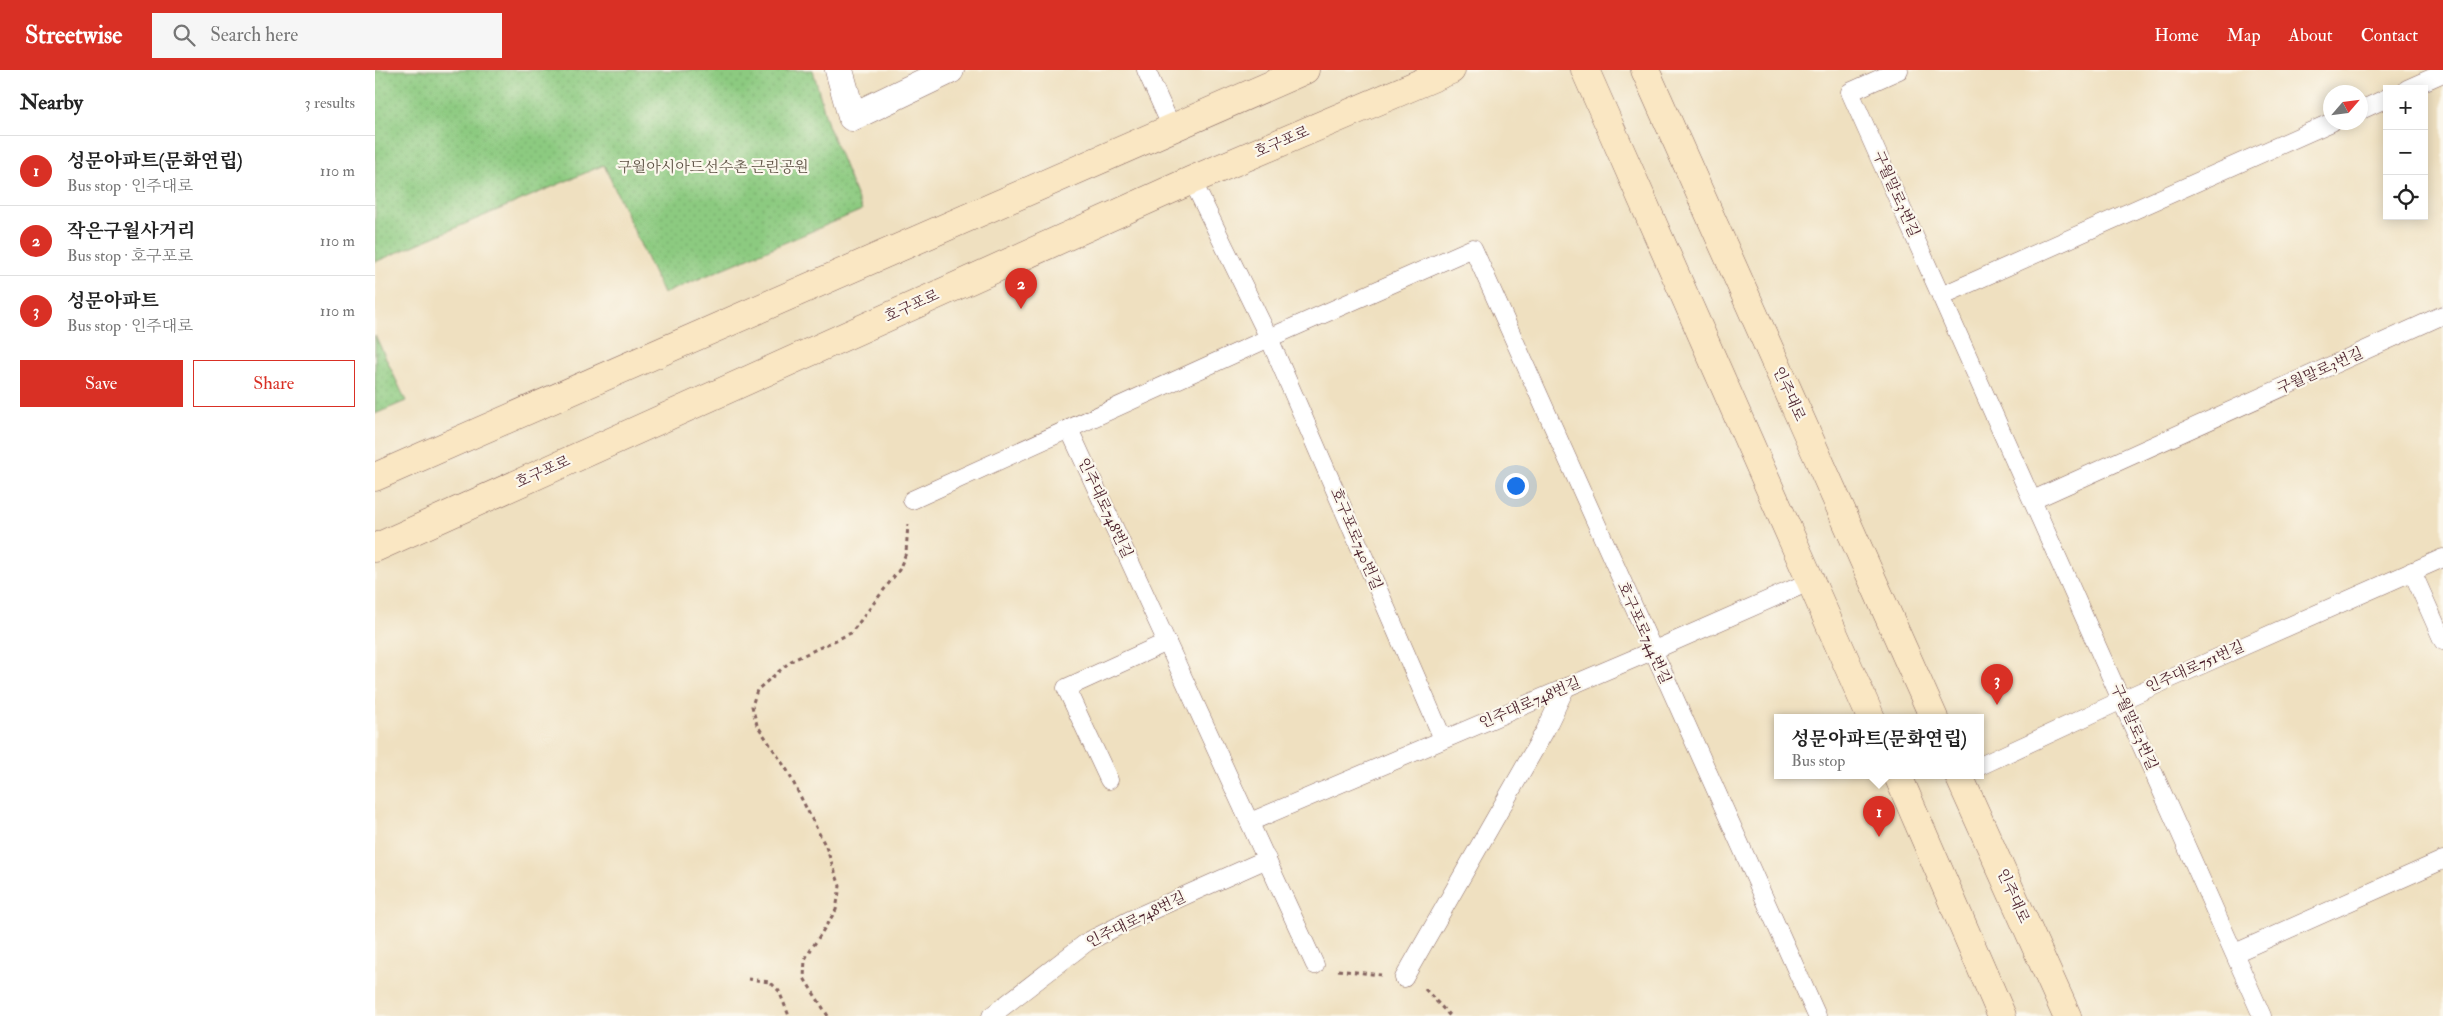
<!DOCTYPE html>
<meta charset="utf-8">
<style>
:root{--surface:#fff;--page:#f6f6f6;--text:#222;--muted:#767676;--line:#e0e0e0;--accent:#d93025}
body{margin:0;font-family:"IM FELL Double Pica","Noto Serif KR",serif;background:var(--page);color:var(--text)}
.controls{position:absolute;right:15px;top:15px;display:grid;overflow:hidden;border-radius:0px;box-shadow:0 2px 12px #0003}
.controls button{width:45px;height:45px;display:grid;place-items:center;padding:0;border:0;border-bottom:1px solid var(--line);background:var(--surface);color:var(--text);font:25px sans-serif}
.compass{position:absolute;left:1948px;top:15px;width:45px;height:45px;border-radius:50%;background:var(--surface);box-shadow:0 2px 12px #0003;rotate:62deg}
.you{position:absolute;left:1140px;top:415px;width:18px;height:18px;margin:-12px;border:4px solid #fff;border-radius:50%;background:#1a73e8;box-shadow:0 0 0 8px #1a73e833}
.badge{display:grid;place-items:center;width:32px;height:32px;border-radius:50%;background:var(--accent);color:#fff;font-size:16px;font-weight:700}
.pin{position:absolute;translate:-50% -41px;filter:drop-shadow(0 1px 2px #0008)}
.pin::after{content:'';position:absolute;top:26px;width:18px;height:15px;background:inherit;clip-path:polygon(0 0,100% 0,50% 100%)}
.popup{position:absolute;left:1399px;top:644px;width:210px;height:65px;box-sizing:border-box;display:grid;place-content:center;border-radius:0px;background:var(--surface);filter:drop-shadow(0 1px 4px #0005);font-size:16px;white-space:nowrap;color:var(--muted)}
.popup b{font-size:19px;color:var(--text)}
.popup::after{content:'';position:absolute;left:50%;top:100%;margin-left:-10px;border:10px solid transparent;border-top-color:var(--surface)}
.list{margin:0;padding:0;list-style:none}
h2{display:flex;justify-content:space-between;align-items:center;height:65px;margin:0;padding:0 20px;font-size:21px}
h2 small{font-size:16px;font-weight:400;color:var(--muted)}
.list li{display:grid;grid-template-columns:32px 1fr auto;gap:15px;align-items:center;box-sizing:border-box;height:70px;padding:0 20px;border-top:1px solid var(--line)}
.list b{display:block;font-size:19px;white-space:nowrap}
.list p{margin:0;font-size:16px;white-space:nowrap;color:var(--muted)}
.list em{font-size:16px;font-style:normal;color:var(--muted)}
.actions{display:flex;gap:10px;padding:15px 20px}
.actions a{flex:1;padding:11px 0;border:1px solid var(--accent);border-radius:0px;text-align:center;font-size:18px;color:var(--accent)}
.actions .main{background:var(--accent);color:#fff}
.icon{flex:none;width:28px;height:28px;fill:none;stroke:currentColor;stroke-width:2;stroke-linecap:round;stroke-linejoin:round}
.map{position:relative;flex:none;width:2068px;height:946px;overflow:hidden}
header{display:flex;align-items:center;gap:30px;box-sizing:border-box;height:70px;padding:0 25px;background:var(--accent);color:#fff}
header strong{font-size:24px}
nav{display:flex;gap:28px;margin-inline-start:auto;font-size:18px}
.search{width:350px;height:45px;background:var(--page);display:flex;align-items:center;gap:12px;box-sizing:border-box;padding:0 18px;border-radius:0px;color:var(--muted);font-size:19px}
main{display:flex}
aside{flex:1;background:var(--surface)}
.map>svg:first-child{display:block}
</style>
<header>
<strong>Streetwise</strong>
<div class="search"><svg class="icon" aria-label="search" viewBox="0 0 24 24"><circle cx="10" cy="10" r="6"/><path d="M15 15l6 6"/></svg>Search here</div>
<nav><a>Home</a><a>Map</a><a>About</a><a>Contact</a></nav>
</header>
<main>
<aside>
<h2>Nearby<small>3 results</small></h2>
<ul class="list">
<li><span class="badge">1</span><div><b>성문아파트(문화연립)</b><p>Bus stop · 인주대로</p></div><em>110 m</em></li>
<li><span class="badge">2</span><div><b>작은구월사거리</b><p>Bus stop · 호구포로</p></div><em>110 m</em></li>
<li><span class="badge">3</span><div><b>성문아파트</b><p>Bus stop · 인주대로</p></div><em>110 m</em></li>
</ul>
<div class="actions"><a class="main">Save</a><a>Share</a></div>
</aside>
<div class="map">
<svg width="2068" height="946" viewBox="0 0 2068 946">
<defs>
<pattern id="grass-dots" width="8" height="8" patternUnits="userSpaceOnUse" patternTransform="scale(1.25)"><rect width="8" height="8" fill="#8cca80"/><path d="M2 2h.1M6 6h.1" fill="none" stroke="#7aad6f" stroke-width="1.8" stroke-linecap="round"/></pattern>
</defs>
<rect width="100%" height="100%" fill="#fbf7ec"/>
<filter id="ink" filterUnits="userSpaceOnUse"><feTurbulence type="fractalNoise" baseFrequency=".02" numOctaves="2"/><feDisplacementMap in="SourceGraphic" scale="10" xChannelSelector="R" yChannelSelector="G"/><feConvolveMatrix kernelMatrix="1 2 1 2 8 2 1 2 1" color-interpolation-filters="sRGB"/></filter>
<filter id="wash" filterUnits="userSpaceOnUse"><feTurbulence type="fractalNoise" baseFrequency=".0096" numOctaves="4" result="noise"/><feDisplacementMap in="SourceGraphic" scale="20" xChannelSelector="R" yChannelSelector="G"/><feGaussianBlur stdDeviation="1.12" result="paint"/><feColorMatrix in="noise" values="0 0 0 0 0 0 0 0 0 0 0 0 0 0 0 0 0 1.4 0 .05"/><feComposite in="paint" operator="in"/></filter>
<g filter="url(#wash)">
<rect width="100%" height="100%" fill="#efe0c0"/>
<g fill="url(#grass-dots)" stroke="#6b7456">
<polygon points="0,0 438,0 453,55 487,140 288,224 229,95 0,192"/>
<polygon points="0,265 31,331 0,344"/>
</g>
</g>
<g filter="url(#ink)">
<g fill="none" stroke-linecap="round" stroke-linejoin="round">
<g stroke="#84635f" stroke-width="19">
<g id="service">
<polyline points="771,0 797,58"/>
<polyline points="1524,0 1475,22 1887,946"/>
<polyline points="2032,19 2068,3"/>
<polyline points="1986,40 2012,28"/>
<polyline points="817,110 894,268 1068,669"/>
<polyline points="1566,226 1957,52"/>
<polyline points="694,359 940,895"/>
<polyline points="537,430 894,268 1098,178 1442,946"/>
<polyline points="1658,430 2068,245"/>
<polyline points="2037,501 2068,571"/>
<polyline points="1605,696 1747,630 2068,488"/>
<polyline points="734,710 691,618 792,572"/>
<polyline points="875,752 1277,581 1434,512"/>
<polyline points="1860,883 2068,790"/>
<polyline points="1029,908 1170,661 1191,617"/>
<polyline points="616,946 712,872 755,850 892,789"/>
</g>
</g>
<g stroke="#84635f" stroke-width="29">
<polyline id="minor" points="464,0 477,47 575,0"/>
</g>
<g stroke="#84635f" stroke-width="29">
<g id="secondary">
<polyline points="1210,0 1496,648"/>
<polyline points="1270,0 1559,648"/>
<polyline points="0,407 930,0"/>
<polyline points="0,478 817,110 1076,0"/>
<polyline points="1523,706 1627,946"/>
<polyline points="1584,706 1692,946"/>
</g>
</g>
<g stroke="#84635f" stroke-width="3" stroke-dasharray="4 4" stroke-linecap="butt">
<polyline points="963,900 1006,905"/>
<polyline points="373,909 395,912 404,921 414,946"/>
<polyline points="1050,919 1075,946"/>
<polyline points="453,946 429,908 430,889 461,840 465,816 451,777 412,700 382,655 377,636 382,620 416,591 476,563 524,500 531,483 533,454"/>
</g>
<use href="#service" stroke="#fff" stroke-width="18"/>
<use href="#minor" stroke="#fff" stroke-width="28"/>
<use href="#secondary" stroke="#fae7c3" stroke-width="28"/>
</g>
</g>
<g text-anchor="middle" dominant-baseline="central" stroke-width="4.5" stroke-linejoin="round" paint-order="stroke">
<g font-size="15" fill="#4a1f2b" stroke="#fbf7ec">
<text transform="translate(907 72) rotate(-23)">호구포로</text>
<text transform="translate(1521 124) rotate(66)">구월말로3번길</text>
<text transform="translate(537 236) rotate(-24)">호구포로</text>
<text transform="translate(1945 301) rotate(-24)">구월말로3번길</text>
<text transform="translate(1414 324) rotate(66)">인주대로</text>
<text transform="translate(168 402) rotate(-24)">호구포로</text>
<text transform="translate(730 438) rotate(65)">인주대로748번길</text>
<text transform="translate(981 469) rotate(67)">호구포로740번길</text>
<text transform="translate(1269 563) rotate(66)">호구포로744번길</text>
<text transform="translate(1820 597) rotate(-24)">인주대로751번길</text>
<text transform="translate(1155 633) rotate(-23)">인주대로748번길</text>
<text transform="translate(1759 657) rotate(66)">구월말로3번길</text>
<text transform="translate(1638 826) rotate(66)">인주대로</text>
<text transform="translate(761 850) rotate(-26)">인주대로748번길</text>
</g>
<g font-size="15" fill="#5e5244" stroke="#fbf7ec">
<text x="338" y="97">구월아시아드선수촌 근린공원</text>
</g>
</g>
</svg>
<div class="controls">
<button>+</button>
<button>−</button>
<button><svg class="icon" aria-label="locate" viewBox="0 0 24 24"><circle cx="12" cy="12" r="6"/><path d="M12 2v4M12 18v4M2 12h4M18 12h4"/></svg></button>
</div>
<svg class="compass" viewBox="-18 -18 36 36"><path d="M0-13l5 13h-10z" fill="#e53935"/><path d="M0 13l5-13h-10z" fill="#767676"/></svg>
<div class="you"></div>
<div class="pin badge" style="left:1504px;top:767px">1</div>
<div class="popup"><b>성문아파트(문화연립)</b>Bus stop</div>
<div class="pin badge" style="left:646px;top:239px">2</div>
<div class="pin badge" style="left:1622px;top:635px">3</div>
</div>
</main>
